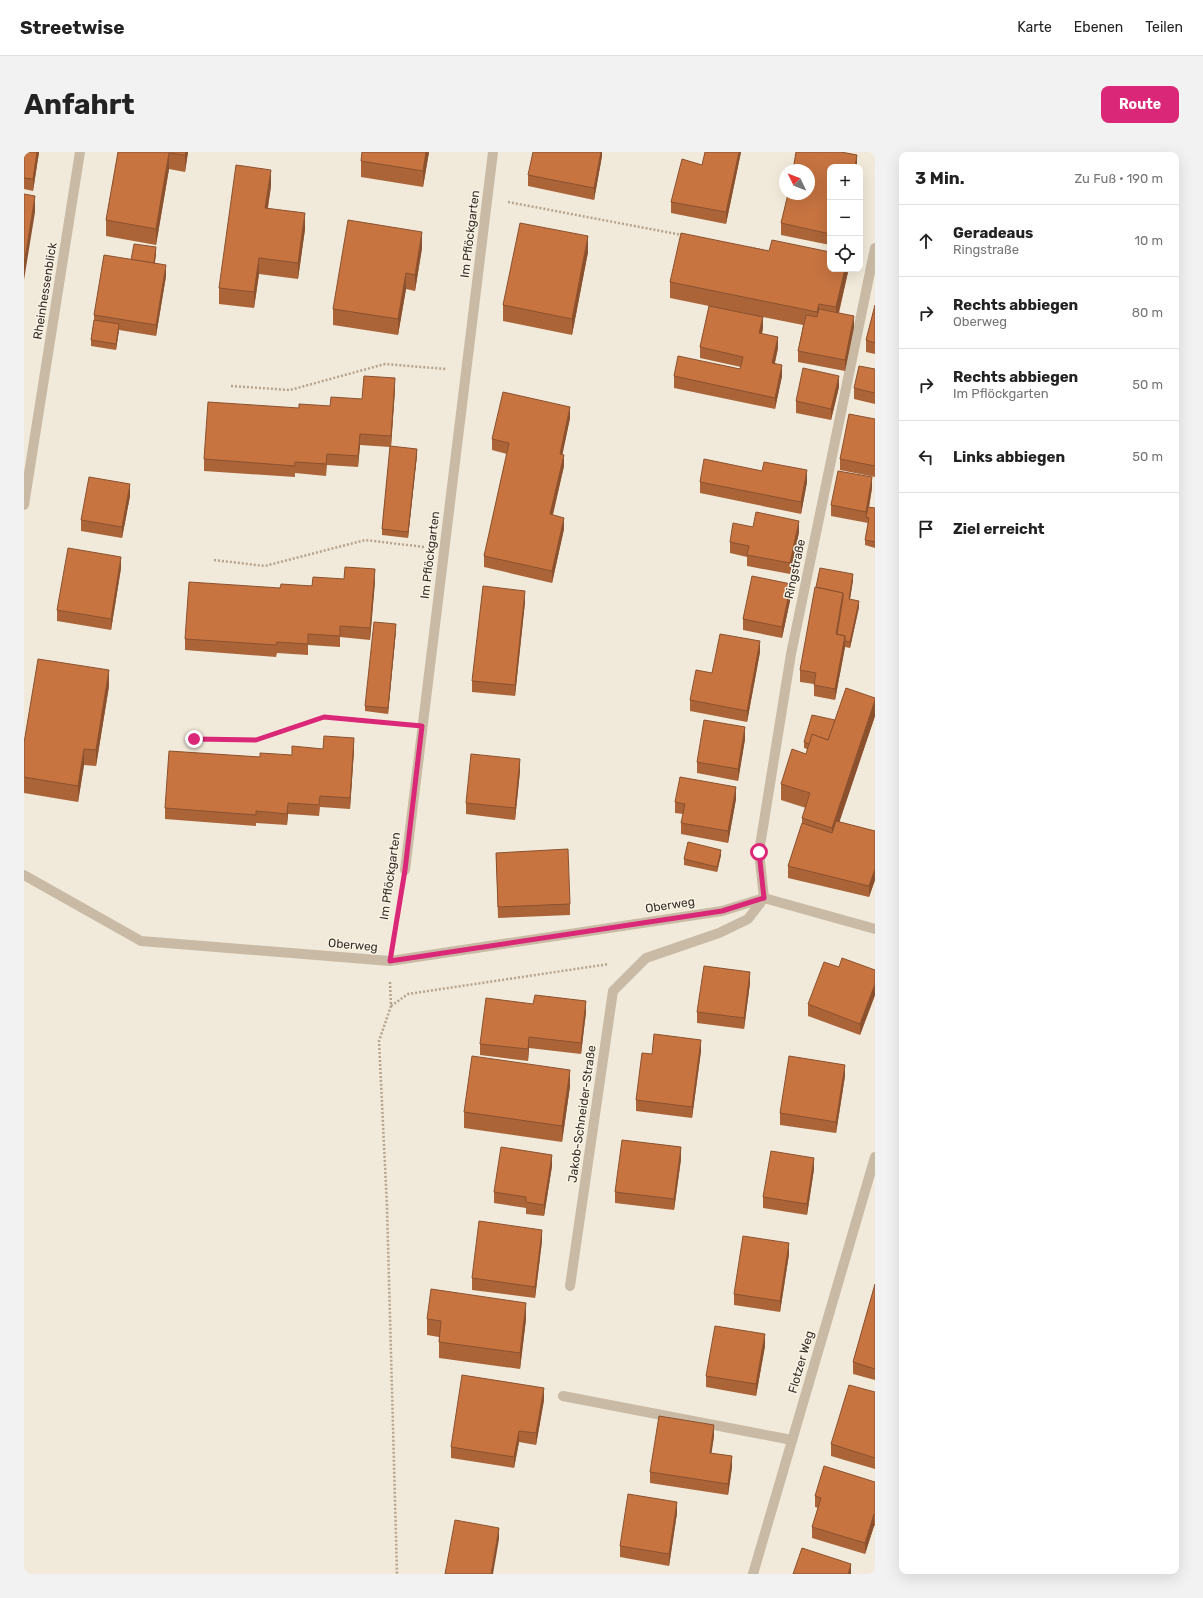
<!DOCTYPE html>
<html lang="de">
<meta charset="utf-8">
<style>
:root{--surface:#fff;--page:#f2f2f2;--text:#222;--muted:#767676;--line:#e0e0e0;--accent:#db2777}
body{margin:0;font-family:Rubik,sans-serif;background:var(--page);color:var(--text)}
.controls{position:absolute;right:12px;top:12px;display:grid;overflow:hidden;border-radius:8px;box-shadow:0 4px 16px #0002}
.controls button{width:36px;height:36px;display:grid;place-items:center;padding:0;border:0;border-bottom:1px solid var(--line);background:var(--surface);color:var(--text);font:20px sans-serif}
.compass{position:absolute;left:755px;top:12px;width:36px;height:36px;border-radius:50%;background:var(--surface);box-shadow:0 4px 16px #0002;rotate:313deg}
.stop{position:absolute;width:12px;height:12px;margin:-9px;border:3px solid #db2777;border-radius:50%;background:#fff}
.stop.end{background:#db2777;border-color:#fff;box-shadow:0 1px 4px #0008}
.list{margin:0;padding:0;list-style:none}
h2{display:flex;justify-content:space-between;align-items:center;height:52px;margin:0;padding:0 16px;font-size:17px}
h2 small{font-size:13px;font-weight:400;color:var(--muted)}
.list li{display:grid;grid-template-columns:26px 1fr auto;gap:12px;align-items:center;box-sizing:border-box;height:72px;padding:0 16px;border-top:1px solid var(--line)}
.list b{display:block;font-size:15px;white-space:nowrap}
.list p{margin:0;font-size:13px;white-space:nowrap;color:var(--muted)}
.list em{font-size:13px;font-style:normal;color:var(--muted)}
.icon{flex:none;width:22px;height:22px;fill:none;stroke:currentColor;stroke-width:2;stroke-linecap:round;stroke-linejoin:round}
.map{position:relative;flex:none;width:851px;height:1422px;overflow:hidden;border-radius:8px}
header{display:flex;align-items:center;gap:24px;box-sizing:border-box;height:56px;padding:0 20px;background:var(--surface);border-bottom:1px solid var(--line)}
header strong{font-size:19px}
nav{display:flex;gap:22px;margin-inline-start:auto;font-size:14px}
.intro{display:flex;align-items:center;justify-content:space-between;box-sizing:border-box;height:96px;padding:0 24px}
h1{margin:0;font-size:28px}
.button{padding:10px 18px;border-radius:8px;background:var(--accent);color:#fff;font-size:14px;font-weight:700}
main{display:flex;gap:24px;padding:0 24px}
aside{flex:1;background:var(--surface);border-radius:8px;box-shadow:0 4px 16px #0002}
.map>svg:first-child{display:block}
</style>
<header>
<strong>Streetwise</strong>
<nav><a>Karte</a><a>Ebenen</a><a>Teilen</a></nav>
</header>
<div class="intro"><h1>Anfahrt</h1><a class="button">Route</a></div>
<main>
<div class="map">
<svg width="851" height="1422" viewBox="0 0 851 1422">
<rect width="100%" height="100%" fill="#f1e9d9"/>
<g fill="none" stroke-linecap="round" stroke-linejoin="round">
<g stroke="#b5a58f" stroke-width="2.5" stroke-dasharray="2 2" stroke-linecap="butt">
<polyline points="484,50 658,83"/>
<polyline points="722,95 749,100"/>
<polyline points="207,234 266,238 361,212 422,217"/>
<polyline points="190,408 241,414 341,388 400,395"/>
<polyline points="170,587 232,588 300,565 378,572"/>
<polyline points="369,787 377,739"/>
<polyline points="366,830 367,854 355,889 363,1055 373,1422"/>
<polyline points="367,854 384,842 585,812"/>
</g>
<polyline stroke="#c9baa5" stroke-width="10" points="539,1244 768,1288"/>
<g stroke="#c9baa5" stroke-width="10">
<polyline points="0,353 56,0"/>
<polyline points="381,718 469,0"/>
<polyline points="0,723 117,789 366,809 698,759 740,746 851,777"/>
<polyline points="546,1134 589,839 622,806 695,781 724,767 740,746 735,700 767,502 851,96"/>
<polyline points="729,1422 851,1005"/>
</g>
</g>
<g fill="#ab6438">
<polygon points="0,0 15,0 9,39 0,37"/>
<polygon points="94,0 164,0 161,20 145,17 132,93 82,84 82,68"/>
<polygon points="405,0 399,35 337,25 337,9"/>
<polygon points="578,0 578,4 570,48 504,34 504,23"/>
<polygon points="717,0 702,72 647,61 647,50 678,13"/>
<polygon points="772,0 817,0 833,3 833,15 806,15 806,93 757,83 757,71 764,42 785,42 785,18 769,18"/>
<polygon points="247,34 244,56 281,77 274,127 235,122 230,156 195,152 195,136"/>
<polygon points="398,96 391,139 382,137 374,183 309,173 309,157"/>
<polygon points="564,100 548,183 479,169 479,153"/>
<polygon points="132,101 131,111 142,124 132,184 95,178 92,198 67,194 67,188 70,168 70,163 107,108"/>
<polygon points="824,117 824,120 815,161 830,175 821,219 774,210 774,199 779,173 739,165 739,176 738,182 754,196 751,211 758,224 751,257 650,236 650,224 716,217 717,215 676,206 676,195 685,154 646,146 646,130"/>
<polygon points="851,153 851,202 842,200 842,188"/>
<polygon points="851,217 851,252 830,247 830,236"/>
<polygon points="815,235 807,268 772,261 772,249"/>
<polygon points="371,237 367,294 393,303 384,386 358,383 358,377 366,295 336,293 334,315 303,313 302,324 271,321 271,325 180,319 180,307 275,256 306,254 338,247"/>
<polygon points="546,266 538,303 540,314 529,363 540,377 528,431 460,415 460,404 483,302 468,298 468,287"/>
<polygon points="851,267 851,325 816,318 816,307"/>
<polygon points="676,330 783,330 777,362 676,341"/>
<polygon points="848,336 845,355 851,356 851,396 841,393 841,388 844,371 807,364 807,353"/>
<polygon points="106,344 98,386 57,379 57,368"/>
<polygon points="729,375 775,380 766,422 723,414 723,405 706,401 706,390"/>
<polygon points="97,416 87,478 33,469 33,458"/>
<polygon points="829,428 826,447 835,455 826,496 821,495 811,548 790,544 790,532 776,530 776,518 792,435"/>
<polygon points="351,429 346,488 316,485 316,495 284,493 284,503 253,501 252,505 161,498 161,487 256,436"/>
<polygon points="767,444 758,486 719,478 719,467"/>
<polygon points="501,450 491,544 448,540 448,529"/>
<polygon points="372,478 364,562 341,559 341,554"/>
<polygon points="736,500 723,570 666,559 666,548 688,521"/>
<polygon points="85,534 72,614 60,613 54,650 0,641 0,591"/>
<polygon points="851,546 851,564 815,670 851,679 851,728 845,745 764,726 764,714 778,671 778,666 782,656 757,648 757,632 782,602 783,597 780,596 780,590 811,568"/>
<polygon points="721,587 714,629 673,621 673,610"/>
<polygon points="299,597 330,598 326,657 296,655 295,664 264,662 263,673 232,671 232,674 141,667 141,656 236,605 268,603"/>
<polygon points="496,619 491,668 442,662 442,651"/>
<polygon points="712,647 704,691 657,682 657,671 659,662 651,661 651,650"/>
<polygon points="472,701 546,752 546,763 474,766"/>
<polygon points="697,703 693,720 660,713 660,707"/>
<polygon points="815,815 851,818 851,843 836,883 784,864 784,852"/>
<polygon points="726,831 720,877 673,871 673,860"/>
<polygon points="562,860 557,902 505,896 504,909 456,903 456,892"/>
<polygon points="677,899 668,966 612,959 612,948 628,902"/>
<polygon points="821,924 812,981 756,973 756,961"/>
<polygon points="546,934 538,990 440,976 440,960"/>
<polygon points="657,1007 650,1058 591,1051 591,1040"/>
<polygon points="528,1014 520,1064 502,1062 502,1056 470,1051 470,1040"/>
<polygon points="790,1017 783,1063 739,1056 739,1045"/>
<polygon points="518,1089 511,1146 448,1138 448,1126"/>
<polygon points="765,1102 756,1160 710,1153 710,1142"/>
<polygon points="851,1132 851,1228 829,1222 829,1210"/>
<polygon points="403,1167 502,1167 496,1217 415,1206 415,1185 403,1183"/>
<polygon points="741,1194 732,1244 682,1235 682,1224"/>
<polygon points="851,1240 851,1317 807,1304 807,1292"/>
<polygon points="520,1248 512,1293 495,1290 490,1316 427,1306 427,1295"/>
<polygon points="690,1284 687,1301 708,1315 704,1343 626,1331 626,1320"/>
<polygon points="851,1330 851,1374 850,1374 841,1402 788,1386 788,1375 794,1356 791,1355 791,1344"/>
<polygon points="653,1361 645,1414 596,1405 596,1394"/>
</g>
<g fill="#8b512e">
<polygon points="13,0 15,0 9,39 9,27"/>
<polygon points="162,0 164,0 161,20 161,3"/>
<polygon points="402,0 405,0 399,35 399,19"/>
<polygon points="577,0 578,0 578,4 570,48 570,36"/>
<polygon points="715,0 717,0 702,72 702,60"/>
<polygon points="145,1 145,17 132,93 132,77"/>
<polygon points="833,3 833,15 831,15"/>
<polygon points="247,18 247,34 241,72 241,56"/>
<polygon points="11,44 11,60 0,128 0,112"/>
<polygon points="281,61 281,77 274,127 274,111"/>
<polygon points="398,80 398,96 391,139 391,123"/>
<polygon points="564,84 564,100 548,183 548,167"/>
<polygon points="132,95 132,101 129,122 129,116"/>
<polygon points="235,106 235,122 230,156 230,140"/>
<polygon points="142,113 142,124 132,184 132,173"/>
<polygon points="821,117 824,117 824,120 812,171 812,155"/>
<polygon points="382,121 382,137 374,183 374,167"/>
<polygon points="795,152 795,168 793,176 793,160"/>
<polygon points="830,164 830,175 821,219 821,208"/>
<polygon points="739,165 739,176 735,193 735,181"/>
<polygon points="95,172 95,178 92,198 92,192"/>
<polygon points="754,185 754,196 748,222 748,211"/>
<polygon points="758,213 758,224 751,257 751,246"/>
<polygon points="815,224 815,235 807,268 807,257"/>
<polygon points="371,226 371,237 367,295 367,284"/>
<polygon points="546,255 546,266 536,314 536,302"/>
<polygon points="336,282 336,293 334,315 334,304"/>
<polygon points="393,297 393,303 384,386 384,380"/>
<polygon points="540,303 540,314 526,373 526,362"/>
<polygon points="783,318 783,330 777,362 777,350"/>
<polygon points="848,325 848,336 843,366 842,365 842,371 842,360"/>
<polygon points="106,332 106,344 98,386 98,375"/>
<polygon points="540,366 540,377 528,431 528,419"/>
<polygon points="775,369 775,380 766,422 766,411"/>
<polygon points="97,405 97,416 87,478 87,467"/>
<polygon points="351,417 351,429 346,488 346,476"/>
<polygon points="829,422 829,428 825,453 825,447"/>
<polygon points="767,432 767,444 758,486 758,475"/>
<polygon points="501,439 501,450 491,544 491,533"/>
<polygon points="819,441 819,452 813,488 812,482"/>
<polygon points="835,449 835,455 826,496 826,490"/>
<polygon points="372,472 372,478 364,562 364,556"/>
<polygon points="821,484 821,495 811,548 811,537"/>
<polygon points="736,489 736,500 723,570 723,559"/>
<polygon points="85,518 85,534 72,614 72,598"/>
<polygon points="851,548 851,564 808,692 808,676"/>
<polygon points="721,575 721,587 714,629 714,617"/>
<polygon points="330,586 330,598 326,657 326,646"/>
<polygon points="60,597 60,613 54,650 54,634"/>
<polygon points="496,607 496,619 491,668 491,656"/>
<polygon points="712,635 712,647 704,691 704,679"/>
<polygon points="264,651 264,662 263,673 263,662"/>
<polygon points="697,698 697,703 693,720 693,715"/>
<polygon points="851,717 851,728 845,745 845,734"/>
<polygon points="726,820 726,831 720,877 720,866"/>
<polygon points="851,832 851,843 836,883 836,872"/>
<polygon points="562,849 562,860 557,902 557,891"/>
<polygon points="505,885 505,896 504,909 504,897"/>
<polygon points="677,888 677,899 668,966 668,955"/>
<polygon points="821,913 821,924 812,981 812,970"/>
<polygon points="546,918 546,934 538,990 538,974"/>
<polygon points="657,995 657,1007 650,1058 650,1047"/>
<polygon points="528,1003 528,1014 520,1064 520,1053"/>
<polygon points="790,1006 790,1017 783,1063 783,1052"/>
<polygon points="518,1078 518,1089 511,1146 511,1135"/>
<polygon points="765,1091 765,1102 756,1160 756,1149"/>
<polygon points="502,1151 502,1167 496,1217 496,1201"/>
<polygon points="741,1182 741,1194 732,1244 732,1232"/>
<polygon points="520,1236 520,1248 512,1293 512,1281"/>
<polygon points="690,1273 690,1284 686,1312 686,1301"/>
<polygon points="495,1279 495,1290 490,1316 490,1305"/>
<polygon points="708,1304 708,1315 704,1343 704,1332"/>
<polygon points="653,1350 653,1361 645,1414 645,1402"/>
<polygon points="850,1362 850,1374 841,1402 841,1391"/>
<polygon points="475,1376 475,1387 469,1422 467,1422"/>
<polygon points="827,1412 827,1422 824,1422"/>
</g>
<g fill="#c77441" stroke="#8b512e">
<polygon points="0,0 13,0 9,27 0,26"/>
<polygon points="94,0 162,0 161,3 145,1 132,77 82,68"/>
<polygon points="338,0 402,0 399,19 337,9"/>
<polygon points="509,0 577,0 570,36 504,23"/>
<polygon points="681,0 715,0 702,60 647,50 658,7 678,13"/>
<polygon points="772,0 817,0 833,3 831,15 806,15 806,82 757,71 764,42 785,42 785,18 769,18"/>
<polygon points="212,13 247,18 241,56 281,61 274,111 235,106 230,140 195,136"/>
<polygon points="0,42 11,44 0,112"/>
<polygon points="324,68 398,80 391,123 382,121 374,167 309,157"/>
<polygon points="496,71 564,84 548,167 479,153"/>
<polygon points="657,81 745,99 748,88 806,100 806,117 821,117 812,155 795,152 793,160 646,130"/>
<polygon points="110,92 132,95 130,111 107,108"/>
<polygon points="80,103 142,113 132,173 70,163"/>
<polygon points="851,153 851,191 842,188"/>
<polygon points="685,154 739,165 735,181 754,185 748,211 758,213 751,246 650,224 654,204 716,217 719,205 676,195"/>
<polygon points="795,157 830,164 821,208 774,199 782,163 793,165"/>
<polygon points="70,168 95,172 92,192 67,188"/>
<polygon points="835,214 851,217 851,241 830,236"/>
<polygon points="779,216 815,224 807,257 772,249"/>
<polygon points="340,224 371,226 367,284 336,282 334,304 303,302 302,312 271,310 271,314 180,307 184,250 275,256 275,252 306,254 307,245 338,247"/>
<polygon points="479,240 546,255 536,302 540,303 526,362 540,366 528,419 460,404 485,291 468,287"/>
<polygon points="825,262 851,267 851,314 816,307"/>
<polygon points="366,294 393,297 384,380 358,377"/>
<polygon points="680,307 738,319 740,310 783,318 777,350 676,330"/>
<polygon points="814,319 848,325 842,360 807,353"/>
<polygon points="65,325 106,332 98,375 57,368"/>
<polygon points="844,355 851,356 851,390 841,388 845,366 842,365"/>
<polygon points="732,360 775,369 766,411 723,403 725,394 706,390 709,371 729,375"/>
<polygon points="44,396 97,405 87,467 33,458"/>
<polygon points="321,415 351,417 346,476 316,474 316,484 284,482 284,492 253,490 252,493 161,487 165,430 256,436 257,432 288,434 289,425 320,427"/>
<polygon points="796,416 829,422 825,447 835,449 826,490 821,489 821,484 813,482 819,446 819,441 792,435"/>
<polygon points="728,424 767,432 758,475 719,467"/>
<polygon points="459,434 501,439 491,533 448,529"/>
<polygon points="791,435 819,441 812,482 821,484 811,537 790,533 792,521 776,518"/>
<polygon points="350,470 372,472 364,556 341,554"/>
<polygon points="696,482 736,489 723,559 666,548 672,518 688,521"/>
<polygon points="14,507 85,518 72,598 60,597 54,634 0,625 0,591"/>
<polygon points="822,536 851,546 851,548 808,676 778,666 786,641 757,632 768,597 782,602 788,582 804,588"/>
<polygon points="788,563 811,568 804,588 788,582 785,592 780,590"/>
<polygon points="680,568 721,575 714,617 673,610"/>
<polygon points="300,584 330,586 326,646 296,644 295,653 264,651 263,662 232,659 232,663 141,656 145,599 236,605 236,601 268,603 268,594 299,597"/>
<polygon points="447,602 496,607 491,656 442,651"/>
<polygon points="656,625 712,635 704,679 657,671 661,652 651,650"/>
<polygon points="812,669 851,679 851,717 845,734 764,714 778,671 808,681"/>
<polygon points="664,690 697,698 693,715 660,707"/>
<polygon points="544,697 546,752 474,755 472,701"/>
<polygon points="818,806 851,818 851,832 836,872 784,852 800,810 815,815"/>
<polygon points="680,814 726,820 720,866 673,860"/>
<polygon points="511,843 562,849 557,891 505,885 504,897 456,892 462,846 509,852"/>
<polygon points="630,882 677,888 668,955 612,948 618,901 628,902"/>
<polygon points="448,904 546,918 538,974 440,960"/>
<polygon points="765,904 821,913 812,970 756,961"/>
<polygon points="598,988 657,995 650,1047 591,1040"/>
<polygon points="477,995 528,1003 520,1053 502,1050 502,1045 470,1040"/>
<polygon points="747,999 790,1006 783,1052 739,1045"/>
<polygon points="455,1069 518,1078 511,1135 448,1126"/>
<polygon points="719,1084 765,1091 756,1149 710,1142"/>
<polygon points="851,1132 851,1217 829,1210"/>
<polygon points="407,1137 502,1151 496,1201 415,1190 417,1169 403,1167"/>
<polygon points="691,1174 741,1182 732,1232 682,1224"/>
<polygon points="438,1223 520,1236 512,1281 495,1279 490,1305 427,1295"/>
<polygon points="825,1233 851,1240 851,1306 807,1292"/>
<polygon points="635,1264 690,1273 686,1301 708,1304 704,1332 626,1320"/>
<polygon points="800,1314 851,1330 851,1363 850,1362 841,1391 788,1375 797,1346 791,1344"/>
<polygon points="604,1342 653,1350 645,1402 596,1394"/>
<polygon points="431,1368 475,1376 467,1422 421,1422"/>
<polygon points="778,1396 827,1412 824,1422 769,1422"/>
</g>
<g fill="none" stroke-linecap="round" stroke-linejoin="round">
<polyline stroke="#db2777" stroke-width="5" points="170,587 232,588 300,565 398,574 381,718 366,809 698,759 740,746 735,700"/>
</g>
<g text-anchor="middle" dominant-baseline="central" stroke-width="3" stroke-linejoin="round" paint-order="stroke">
<g font-size="12" fill="#352d26" stroke="#f9f3e5">
<text transform="translate(446 82) rotate(-83)">Im Pflöckgarten</text>
<text transform="translate(21 139) rotate(-81)">Rheinhessenblick</text>
<text transform="translate(406 403) rotate(-83)">Im Pflöckgarten</text>
<text transform="translate(771 417) rotate(-78)">Ringstraße</text>
<text transform="translate(366 724) rotate(-82)">Im Pflöckgarten</text>
<text transform="translate(646 753) rotate(-9)">Oberweg</text>
<text transform="translate(329 793) rotate(5)">Oberweg</text>
<text transform="translate(558 962) rotate(-82)">Jakob-Schneider-Straße</text>
<text transform="translate(777 1210) rotate(-74)">Flotzer Weg</text>
</g>
</g>
</svg>
<div class="controls">
<button>+</button>
<button>−</button>
<button><svg class="icon" aria-label="locate" viewBox="0 0 24 24"><circle cx="12" cy="12" r="6"/><path d="M12 2v4M12 18v4M2 12h4M18 12h4"/></svg></button>
</div>
<svg class="compass" viewBox="-18 -18 36 36"><path d="M0-13l5 13h-10z" fill="#e53935"/><path d="M0 13l5-13h-10z" fill="#767676"/></svg>
<div class="stop" style="left:735px;top:700px"></div>
<div class="stop end" style="left:170px;top:587px"></div>
</div>
<aside>
<h2>3 Min.<small>Zu Fuß · 190 m</small></h2>
<ul class="list">
<li><svg class="icon" aria-label="ahead" viewBox="0 0 24 24"><path d="M12 20V5M6 11l6-6 6 6"/></svg><div><b>Geradeaus</b><p>Ringstraße</p></div><em>10 m</em></li>
<li><svg class="icon" aria-label="right" viewBox="0 0 24 24"><path d="M7 20v-9h11M14 6l5 5-5 5"/></svg><div><b>Rechts abbiegen</b><p>Oberweg</p></div><em>80 m</em></li>
<li><svg class="icon" aria-label="right" viewBox="0 0 24 24"><path d="M7 20v-9h11M14 6l5 5-5 5"/></svg><div><b>Rechts abbiegen</b><p>Im Pflöckgarten</p></div><em>50 m</em></li>
<li><svg class="icon" aria-label="left" viewBox="0 0 24 24"><path d="M17 20v-9H6M10 6l-5 5 5 5"/></svg><div><b>Links abbiegen</b></div><em>50 m</em></li>
<li><svg class="icon" aria-label="arrive" viewBox="0 0 24 24"><path d="M6 21V4h12l-3 4 3 4H6"/></svg><div><b>Ziel erreicht</b></div></li>
</ul>
</aside>
</main>
